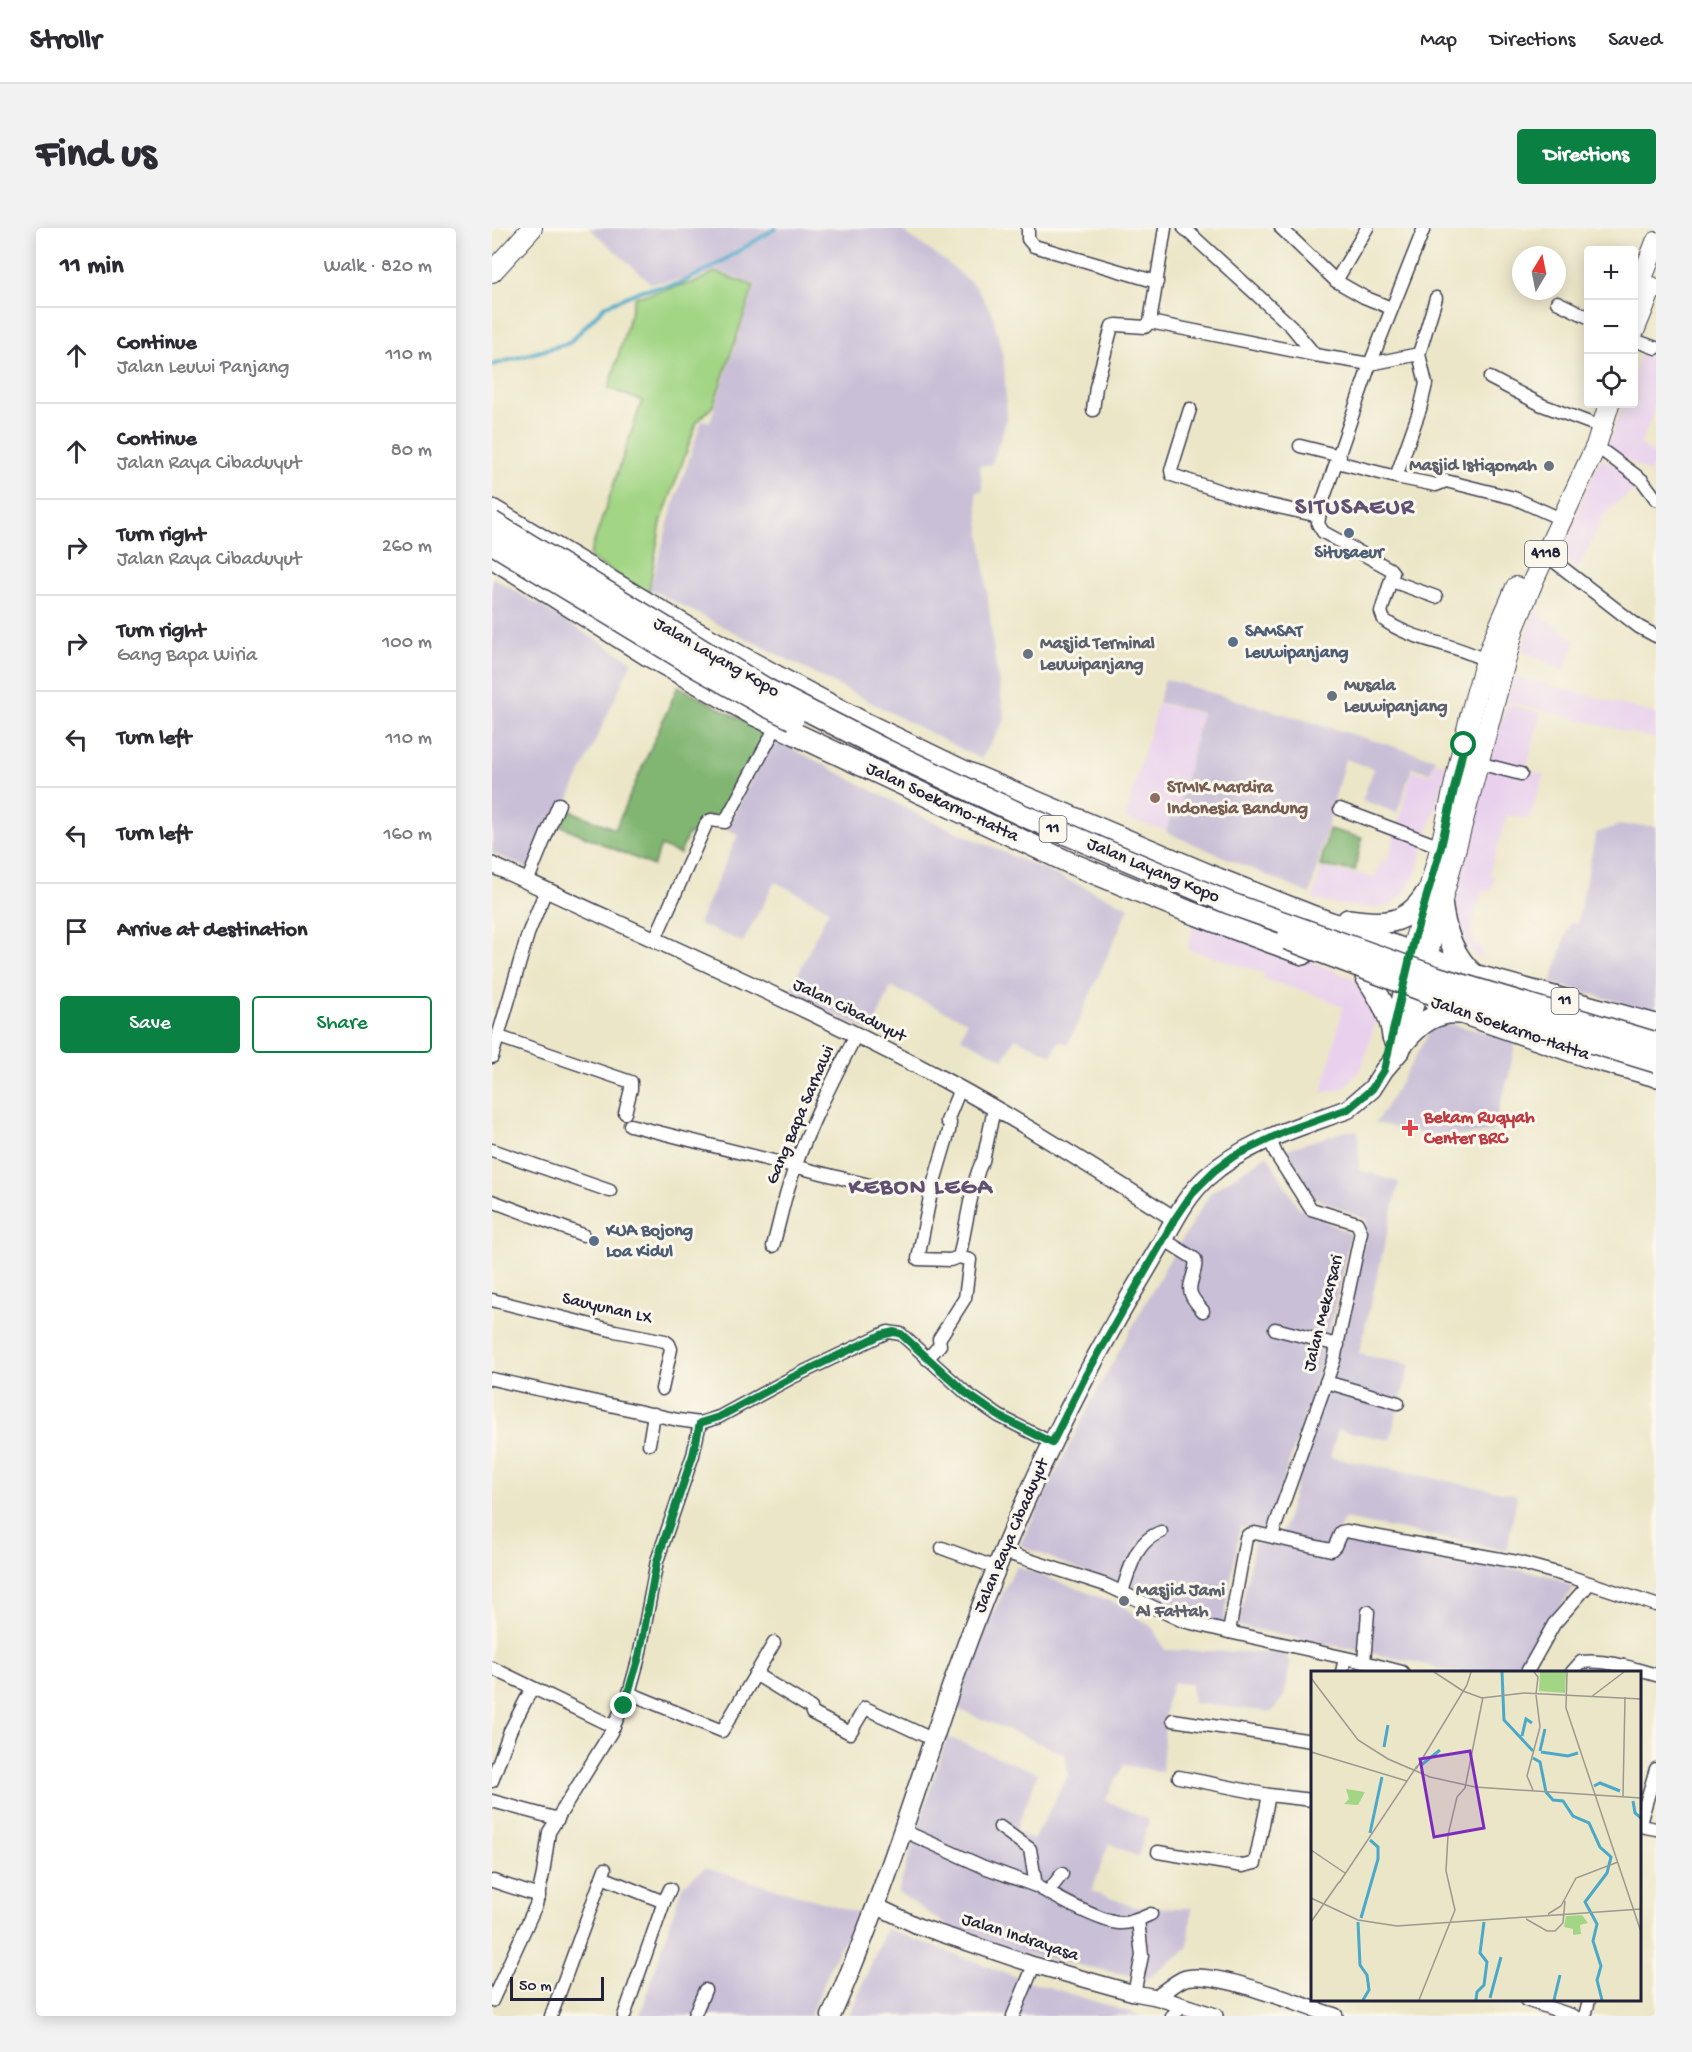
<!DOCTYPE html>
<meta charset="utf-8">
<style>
:root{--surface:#fff;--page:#f2f2f3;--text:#2b2b33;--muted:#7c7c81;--line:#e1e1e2;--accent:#0b8043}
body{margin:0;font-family:"Gochi Hand",sans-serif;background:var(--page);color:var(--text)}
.controls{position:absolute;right:18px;top:18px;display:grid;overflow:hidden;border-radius:6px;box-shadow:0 3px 15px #0003}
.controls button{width:54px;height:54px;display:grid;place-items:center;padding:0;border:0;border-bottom:2px solid var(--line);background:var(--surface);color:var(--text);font:30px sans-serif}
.compass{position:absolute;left:1020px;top:18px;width:54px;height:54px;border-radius:50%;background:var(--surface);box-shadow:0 3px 15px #0003;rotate:10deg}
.scale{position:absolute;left:18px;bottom:15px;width:94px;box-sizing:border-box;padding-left:6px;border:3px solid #22223b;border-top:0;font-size:16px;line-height:21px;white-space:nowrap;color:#22223b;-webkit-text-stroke:4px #fbf7ec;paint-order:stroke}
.stop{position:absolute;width:18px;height:18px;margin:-14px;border:4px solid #0b8043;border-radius:50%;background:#fff}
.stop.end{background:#0b8043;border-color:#fff;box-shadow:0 2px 6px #0008}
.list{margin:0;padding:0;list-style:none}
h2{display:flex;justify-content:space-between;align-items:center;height:78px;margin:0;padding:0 24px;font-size:26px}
h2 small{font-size:20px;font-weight:400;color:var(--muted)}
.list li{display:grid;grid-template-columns:39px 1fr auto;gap:18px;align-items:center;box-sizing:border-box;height:96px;padding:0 24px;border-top:2px solid var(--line)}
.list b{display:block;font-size:22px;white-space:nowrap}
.list p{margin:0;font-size:20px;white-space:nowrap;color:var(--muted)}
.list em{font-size:20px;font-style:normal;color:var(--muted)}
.actions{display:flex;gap:12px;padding:18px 24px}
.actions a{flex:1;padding:14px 0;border:2px solid var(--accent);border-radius:6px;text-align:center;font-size:21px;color:var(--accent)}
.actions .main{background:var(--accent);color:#fff}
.icon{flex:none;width:33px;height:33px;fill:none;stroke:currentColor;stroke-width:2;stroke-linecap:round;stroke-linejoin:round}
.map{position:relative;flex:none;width:1164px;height:1788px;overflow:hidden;border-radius:6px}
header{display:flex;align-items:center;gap:36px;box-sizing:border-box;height:84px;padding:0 30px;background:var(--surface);border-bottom:2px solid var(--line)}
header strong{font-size:28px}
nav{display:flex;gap:33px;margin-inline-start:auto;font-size:21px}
.intro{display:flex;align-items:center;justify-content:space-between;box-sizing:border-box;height:144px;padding:0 36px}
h1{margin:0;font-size:42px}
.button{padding:15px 27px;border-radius:6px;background:var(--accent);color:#fff;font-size:21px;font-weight:700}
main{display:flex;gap:36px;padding:0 36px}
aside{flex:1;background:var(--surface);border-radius:6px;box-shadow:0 3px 15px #0003}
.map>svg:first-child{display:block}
</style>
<header>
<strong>Strollr</strong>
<nav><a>Map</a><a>Directions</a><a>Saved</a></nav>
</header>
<div class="intro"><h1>Find us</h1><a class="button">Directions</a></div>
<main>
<aside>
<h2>11 min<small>Walk · 820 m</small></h2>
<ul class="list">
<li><svg class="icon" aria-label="ahead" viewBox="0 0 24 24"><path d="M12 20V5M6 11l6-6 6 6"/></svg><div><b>Continue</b><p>Jalan Leuwi Panjang</p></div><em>110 m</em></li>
<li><svg class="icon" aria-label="ahead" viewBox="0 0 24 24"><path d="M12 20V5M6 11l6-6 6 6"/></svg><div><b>Continue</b><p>Jalan Raya Cibaduyut</p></div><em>80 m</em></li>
<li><svg class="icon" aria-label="right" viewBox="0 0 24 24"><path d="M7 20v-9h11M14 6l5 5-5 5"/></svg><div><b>Turn right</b><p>Jalan Raya Cibaduyut</p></div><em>260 m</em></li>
<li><svg class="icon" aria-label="right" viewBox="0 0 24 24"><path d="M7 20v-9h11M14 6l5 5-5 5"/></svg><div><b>Turn right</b><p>Gang Bapa Wiria</p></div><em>100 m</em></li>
<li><svg class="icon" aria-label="left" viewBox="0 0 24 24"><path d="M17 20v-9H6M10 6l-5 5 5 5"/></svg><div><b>Turn left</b></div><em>110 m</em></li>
<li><svg class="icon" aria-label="left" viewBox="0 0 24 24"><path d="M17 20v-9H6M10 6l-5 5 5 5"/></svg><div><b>Turn left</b></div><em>160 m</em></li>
<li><svg class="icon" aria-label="arrive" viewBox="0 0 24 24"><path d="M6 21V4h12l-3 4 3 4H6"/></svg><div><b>Arrive at destination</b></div></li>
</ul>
<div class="actions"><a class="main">Save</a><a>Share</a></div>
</aside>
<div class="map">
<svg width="1164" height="1788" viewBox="0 0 1164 1788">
<rect width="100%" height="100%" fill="#fbf7ec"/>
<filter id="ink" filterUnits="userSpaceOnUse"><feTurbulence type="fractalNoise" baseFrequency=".0167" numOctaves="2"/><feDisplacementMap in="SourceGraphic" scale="12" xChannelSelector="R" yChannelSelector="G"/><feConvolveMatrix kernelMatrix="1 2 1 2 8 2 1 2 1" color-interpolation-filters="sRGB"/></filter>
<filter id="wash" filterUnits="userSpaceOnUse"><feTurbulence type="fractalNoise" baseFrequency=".008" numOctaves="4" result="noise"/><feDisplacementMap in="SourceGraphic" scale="24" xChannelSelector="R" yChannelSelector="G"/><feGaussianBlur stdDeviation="1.35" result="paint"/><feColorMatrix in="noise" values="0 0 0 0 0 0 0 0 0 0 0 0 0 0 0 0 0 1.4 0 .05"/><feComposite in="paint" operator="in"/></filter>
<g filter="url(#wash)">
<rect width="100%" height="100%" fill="#ece6c8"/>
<g fill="#e9d1ed">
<polygon points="1150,123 1164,127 1164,171 1157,196 1148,217 1164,227 1164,232 1157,245 1115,219 1131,176 1142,176 1142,146"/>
<polygon points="1109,230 1152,256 1127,273 1111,289 1085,343 1066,323"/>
<polygon points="1042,383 1084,413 1072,443 1030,422"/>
<polygon points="1021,447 1164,486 1164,511 1014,473"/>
<polygon points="666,475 709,486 687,574 690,575 687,590 678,588 674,602 633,591"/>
<polygon points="1014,476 1049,485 1034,541 1052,547 1037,591 1015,587 997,647 1003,648 998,664 990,663 978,706 983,709 982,715 991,720 989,731 975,720 959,684 961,668"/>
<polygon points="944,534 956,537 923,647 911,667 898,678 871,680 821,672 829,640 861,645 883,650 890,632 896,633 920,542 938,547"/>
<polygon points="703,690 769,712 864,752 886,784 870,840 852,860 830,865 851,779 821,766 771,751 772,745 696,721"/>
</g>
<g fill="#c9bfd7">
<polygon points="97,0 407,0 462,40 485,60 501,87 512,134 515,190 500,236 488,238 491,263 484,264 502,426 513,492 489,531 158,361 180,282 210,192 218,193 264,57 224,42 207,50 159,55"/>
<polygon points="0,349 140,433 44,643 0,625"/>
<polygon points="673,451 944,531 938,545 920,539 905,585 870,572 882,541 853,531 818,666 674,604 678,589 687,591 691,575 688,573 710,485 666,474"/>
<polygon points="280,510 431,589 637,679 576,816 567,813 560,827 523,810 512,831 469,810 475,793 399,759 379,804 297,765 337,681 283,654 251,714 206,696 246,607 235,601"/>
<polygon points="1128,597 1164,598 1164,784 1059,755 1078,695 1085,696 1104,605"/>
<polygon points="944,793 1013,809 1023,817 1017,847 1000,904 950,909 883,895 893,881"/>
<polygon points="854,903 866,903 867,942 907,954 867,1126 918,1137 898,1212 846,1202 838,1229 1025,1267 1015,1322 852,1291 846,1305 1063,1349 1081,1360 1024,1444 957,1444 932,1436 747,1398 762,1315 788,1314 873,1014 875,992 819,968 795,921"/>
<polygon points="775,927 806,979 858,1006 831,1131 775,1302 748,1299 731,1398 690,1389 635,1362 528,1317 599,1174 675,1036 719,964"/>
<polygon points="524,1338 629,1377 661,1400 673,1422 794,1425 798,1437 792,1468 780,1484 701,1475 699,1456 681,1455 674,1476 670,1544 632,1537 613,1572 657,1592 646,1629 617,1615 600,1663 642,1679 700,1680 696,1720 655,1751 480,1715 406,1664 455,1509 546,1545 524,1603 541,1612 576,1548 573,1526 466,1481 476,1437"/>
<polygon points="213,1640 368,1685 344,1726 318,1788 148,1788 190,1658"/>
<polygon points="394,1701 524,1749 650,1788 357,1788"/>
</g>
<polygon fill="#a2d584" stroke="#627c60" stroke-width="1.5" points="223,44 262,58 221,178 205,194 169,294 156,367 97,329 150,173 117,160 143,69 204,54"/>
<g fill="#81b672" stroke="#526c56" stroke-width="1.5">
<polygon points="186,458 278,507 231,593 215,588 205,608 196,606 188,626 169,618 161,638 67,597 74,581 123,601"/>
<polygon points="837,601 870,610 863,643 828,638"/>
</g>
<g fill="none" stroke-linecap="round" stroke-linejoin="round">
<polyline stroke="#4aa9c9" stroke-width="4" points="0,137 77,115 113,78 150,62 187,56 219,40 284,0"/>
</g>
</g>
<g filter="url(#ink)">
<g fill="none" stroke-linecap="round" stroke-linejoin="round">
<g stroke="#403f50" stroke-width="15">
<g id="minor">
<polyline points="536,0 536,11 542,18 665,54"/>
<polyline points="692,0 799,98 823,127 878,136 927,126"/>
<polyline points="789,0 844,53 872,69 899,80"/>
<path d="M 932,0 L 878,136 L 829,278 L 826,296 L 831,304 L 898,341 L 901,345 L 889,384 L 892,392 C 920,413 963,415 994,433"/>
<polyline points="844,53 875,0"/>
<polyline points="1065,74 1096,89"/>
<polyline points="658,94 823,127"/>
<polyline points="1142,112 1164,120"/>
<polyline points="998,150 1050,177 1098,195"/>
<polyline points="698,181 679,242 680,247 755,272 827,288"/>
<polyline points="601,182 604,159 620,98 625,97 653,99 658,94 673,0"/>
<polyline points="808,218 848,228"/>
<polyline points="1104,218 1150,252 1164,271"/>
<polyline points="845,234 904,249 944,257 954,253 1022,270 1060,287"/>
<polyline points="904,249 928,181 934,156 927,126 944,70"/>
<polyline points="1054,327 1147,399 1164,408"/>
<polyline points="900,353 944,369"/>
<polyline points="986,535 1029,546"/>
<polyline points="848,581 949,619"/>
<polyline points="35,654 67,576"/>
<polyline points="163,711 215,594 219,592 233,594 285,497"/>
<polyline points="7,809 139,854 139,861 133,885"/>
<polyline points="0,829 36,706 54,662"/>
<polyline points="138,897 381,958"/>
<polyline points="777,910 785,928 819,981 865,995 869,1004 842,1132 780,1307"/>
<polyline points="0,922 118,963"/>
<polyline points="0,973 91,1007"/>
<path d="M 671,1011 L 703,1031 C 706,1043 695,1055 699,1066 C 701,1072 707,1078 711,1083"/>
<path d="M 281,1018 C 286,1000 290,981 295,964 C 311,909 338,858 364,807"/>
<polyline points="467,1029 458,1032 426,1031 439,964 457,903 458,895 455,893 468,861"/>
<polyline points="0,1072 123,1103 173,1113 177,1116 179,1121 170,1161"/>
<polyline points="783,1101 846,1117"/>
<path d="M 435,1131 L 448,1117 L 447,1111 L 473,1070 L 478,1032 L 467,1029 L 468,1025 C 473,1005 481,946 491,933 L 502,881"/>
<polyline points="0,1151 186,1192 208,1195 227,1189 301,1149 389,1107 396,1104 409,1106 474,1165 507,1188 560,1215"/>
<polyline points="834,1154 906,1175"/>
<polyline points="157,1216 162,1186"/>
<polyline points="450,1320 505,1340"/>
<polyline points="512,1324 614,1357 691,1393 737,1404 754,1310 756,1307 763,1305 839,1322 843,1318 849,1304 854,1303 1025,1334 1079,1349 1164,1377"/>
<path d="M 630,1364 C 638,1341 643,1313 669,1304"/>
<polyline points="737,1404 872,1434 910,1444"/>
<polyline points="872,1434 876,1384"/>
<polyline points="0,1440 122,1499"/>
<polyline points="850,1444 853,1430"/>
<polyline points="1035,1444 1062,1396 1097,1356"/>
<path d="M 1080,1444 L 1089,1434 C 1114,1431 1140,1440 1164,1447"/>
<polyline points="263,1446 319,1480 320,1485 358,1505 373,1480 442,1512"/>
<polyline points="137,1465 230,1503 282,1415"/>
<polyline points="681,1492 820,1513"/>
<polyline points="687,1549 777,1567 820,1572"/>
<polyline points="0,1553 18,1503 40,1460"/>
<polyline points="0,1573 66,1591"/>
<polyline points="1148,1595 1164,1541"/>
<polyline points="1148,1598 1164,1601"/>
<path d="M 508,1599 L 538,1621 L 544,1658 C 564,1669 606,1693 627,1695 C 638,1696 650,1690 659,1686"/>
<polyline points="412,1603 492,1639 544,1658"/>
<polyline points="666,1624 751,1638 763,1635 777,1567"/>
<polyline points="110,1649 172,1674"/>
<polyline points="1,1653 47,1668"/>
<polyline points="556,1664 570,1646"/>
<polyline points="642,1765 650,1728 646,1692"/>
<polyline points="1034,1772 1082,1788"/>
<polyline points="0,1773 44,1677 51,1646 57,1604 119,1504 137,1465 147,1429 165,1333 201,1227 208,1195"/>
<polyline points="59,1788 113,1641"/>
<polyline points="132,1788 172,1674 178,1661"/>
<polyline points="202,1788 213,1762"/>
<polyline points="521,1788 542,1737"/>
<polyline points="680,1788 691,1778"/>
<polyline points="1093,1788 1097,1772"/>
</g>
</g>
<g stroke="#403f50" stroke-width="18">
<g id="tertiary">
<path d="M 0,637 C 152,708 306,774 454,853 C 532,895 607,944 683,991"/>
<polyline points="384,1678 426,1698 542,1737 642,1765 664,1769 723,1788"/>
<path d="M 664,1769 C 673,1764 682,1755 691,1751 C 719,1739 811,1779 843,1788"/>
</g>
</g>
<g stroke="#403f50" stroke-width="21">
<g id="secondary">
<polyline points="901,809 911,763"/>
<path d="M 339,1788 C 388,1679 423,1564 462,1451 C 508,1322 565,1195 633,1077 C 646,1055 659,1033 672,1011 C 684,989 696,966 715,949 C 755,913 807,899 856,881 L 880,861 L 892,842 L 909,822 L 925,768"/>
</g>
</g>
<g stroke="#403f50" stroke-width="22">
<g id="primary">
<polyline points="0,44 40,0"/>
<polyline points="1142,71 1164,14"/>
<polyline points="1142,103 1160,59"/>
<path d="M 916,740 C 925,698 939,658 949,617 C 965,550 977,478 1001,413 C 1008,395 1017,377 1024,359"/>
<polyline points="931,744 1022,400 1042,351 1104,218 1117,176"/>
</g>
</g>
<g stroke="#403f50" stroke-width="24">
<g id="trunk">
<polyline points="0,282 198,401 293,453 372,495 471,543 726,651 817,687 982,747 1164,797"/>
<polyline points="0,329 156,427 263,487 578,635 695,683 811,726"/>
<path d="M 949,673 C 952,701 960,728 982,747"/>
<path d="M 856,692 C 891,697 914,698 934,666"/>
<path d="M 874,748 C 886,767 899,786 901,809"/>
<polyline points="944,776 1100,830 1164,848"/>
<path d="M 912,814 C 927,796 943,783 967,785"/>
</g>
</g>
<use href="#minor" stroke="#fff" stroke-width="12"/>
<use href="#tertiary" stroke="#fff" stroke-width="15"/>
<use href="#secondary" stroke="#fff" stroke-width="18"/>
<use href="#primary" stroke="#fff" stroke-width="20"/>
<use href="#trunk" stroke="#fff" stroke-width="21"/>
<g stroke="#403f50" stroke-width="24" stroke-linecap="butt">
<g id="trunk-bridge">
<polyline points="0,294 274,461 389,520 530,587 737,675 944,749 1164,815"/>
<polyline points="0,315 206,440 269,475 301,491"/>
<polyline points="795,711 935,764 1164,834"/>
</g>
</g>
<use href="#trunk-bridge" stroke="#fff" stroke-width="21"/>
</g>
</g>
<g fill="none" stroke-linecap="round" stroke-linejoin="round" filter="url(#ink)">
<polyline stroke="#0b8043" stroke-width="8" points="132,1478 147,1429 165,1333 201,1227 208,1195 227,1189 301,1149 389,1107 402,1104 409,1106 474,1165 507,1188 560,1215 594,1147 683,991 702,963 723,942 742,928 794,903 856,881 880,861 892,842 923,708 949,619 972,517"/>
</g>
<g fill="#6b7280" stroke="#fbf7ec" stroke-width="2">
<circle cx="1057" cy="238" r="6"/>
<circle cx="536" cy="426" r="6"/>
<circle cx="840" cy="468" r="6"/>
<circle cx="632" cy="1373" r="6"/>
</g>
<g fill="#5c6f8a" stroke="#fbf7ec" stroke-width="2">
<circle cx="857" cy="305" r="6"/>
<circle cx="741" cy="414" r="6"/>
<circle cx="102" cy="1013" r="6"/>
</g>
<circle fill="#8d6e63" stroke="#fbf7ec" stroke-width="2" cx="663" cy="570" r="6"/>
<path fill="#e0444e" stroke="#fbf7ec" stroke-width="2" d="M915 891h6v6h6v6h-6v6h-6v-6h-6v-6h6z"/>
<g text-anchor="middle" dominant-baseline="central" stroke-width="6" stroke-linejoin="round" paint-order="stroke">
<g fill="#fbf7ec" stroke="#636270" stroke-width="1.5">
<rect x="1033" y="313" width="42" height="26" rx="4.5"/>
<rect x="547.5" y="588" width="27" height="26" rx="4.5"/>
<rect x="1059.5" y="760" width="27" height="26" rx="4.5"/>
</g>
<g font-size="16" font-weight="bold" fill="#22223b">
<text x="1054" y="326">4118</text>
<text x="561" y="601">11</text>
<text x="1073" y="773">11</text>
</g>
<g font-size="18" font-weight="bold" fill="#5b616d" stroke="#fbf7ec" text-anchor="start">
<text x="1045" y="238" text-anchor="end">Masjid Istiqomah</text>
<text x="548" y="416">Masjid Terminal<tspan x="548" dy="21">Leuwipanjang</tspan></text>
<text x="852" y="458">Musala<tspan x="852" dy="21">Leuwipanjang</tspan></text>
<text x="644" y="1363">Masjid Jami<tspan x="644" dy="21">Al Fattah</tspan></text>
</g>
<g font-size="18" font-weight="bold" fill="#4e5e75" stroke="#fbf7ec" text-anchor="start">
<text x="857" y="325" text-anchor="middle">Situsaeur</text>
<text x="753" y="404">SAMSAT<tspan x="753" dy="21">Leuwipanjang</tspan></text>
<text x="114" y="1003">KUA Bojong<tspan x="114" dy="21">Loa Kidul</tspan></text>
</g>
<g font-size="18" fill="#22223b" stroke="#fbf7ec">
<text transform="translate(224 430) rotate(30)">Jalan Layang Kopo</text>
<text transform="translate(450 575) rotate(25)">Jalan Soekarno-Hatta</text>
<text transform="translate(661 643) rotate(23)">Jalan Layang Kopo</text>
<text transform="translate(357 783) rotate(26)">Jalan Cibaduyut</text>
<text transform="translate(1018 801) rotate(19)">Jalan Soekarno-Hatta</text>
<text transform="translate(309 887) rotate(-67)">Gang Bapa Sarhawi</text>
<text transform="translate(115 1081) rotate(13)">Sauyunan LX</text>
<text transform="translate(832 1085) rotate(-76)">Jalan Mekarsari</text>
<text transform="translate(520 1308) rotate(-67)">Jalan Raya Cibaduyut</text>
<text transform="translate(528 1710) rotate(18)">Jalan Indrayasa</text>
</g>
<g font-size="18" font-weight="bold" fill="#785e54" stroke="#fbf7ec" text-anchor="start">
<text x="675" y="560">STMIK Mardira<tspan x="675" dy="21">Indonesia Bandung</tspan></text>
</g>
<g font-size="18" font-weight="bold" fill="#be3a42" stroke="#fbf7ec" text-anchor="start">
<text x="932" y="890">Bekam Ruqyah<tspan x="932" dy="21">Center BRC</tspan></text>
</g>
<g font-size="24" font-weight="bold" letter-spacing="1.5" fill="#5f5173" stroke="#fbf7ec">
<text x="863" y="280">SITUSAEUR</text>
<text x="429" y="960">KEBON LEGA</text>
</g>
</g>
<g transform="translate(819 1443)">
<rect width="330" height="330" fill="#ece6c8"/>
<path d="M 229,1 L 255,1 L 254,22 L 228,20 ZM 35,118 L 54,121 L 47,134 L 33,133 L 38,128 ZM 271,244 L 277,252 L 269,254 L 270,263 L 262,264 L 262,258 L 253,256 L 255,245 Z" fill="#a2d584"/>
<path fill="none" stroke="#4aa9c9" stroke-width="3" d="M 191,1 L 193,49 L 222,80M 211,65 L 215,48 L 221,52M 73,76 L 77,54M 229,80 L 234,58M 230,81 L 257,85 L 267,82M 222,87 L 229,91 L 235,121 L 242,129 L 252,130 L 262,145 L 278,152 L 289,176 L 300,186 L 296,202 L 274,231 L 286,253 L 282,270 L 290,295 L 286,309 L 291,329M 109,95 L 129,79M 283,115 L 289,112 L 309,120M 322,130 L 324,142 L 330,147M 59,162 L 71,106M 50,247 L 67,188 L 67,176 L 59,169M 47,251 L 49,294 L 56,304 L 58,319 L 52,329M 179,327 L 190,286M 165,329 L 166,321 L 173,314 L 176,291 L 169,282 L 173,251M 243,329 L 249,304"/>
<path fill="none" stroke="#9b9890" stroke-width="1.5" d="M 123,1 L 152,20 L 171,27 L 213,22 L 330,28M 223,1 L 227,6 L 225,23M 256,1 L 255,37 L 330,261M 0,7 L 47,69 L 77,88 L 119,106 L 164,116 L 330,127M 280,26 L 313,1M 0,81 L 96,110M 105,98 L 156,14 L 160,1M 222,119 L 216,105 L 229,56 L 225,24M 312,125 L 314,26M 0,179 L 34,202M 28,212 L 106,95M 0,227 L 47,249 L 86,255 L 330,238M 237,243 L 250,235 L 265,207 L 307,191M 215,248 L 236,260 L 244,260 L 252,252 L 254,230M 0,251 L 28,211M 108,329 L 144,239 L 135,200 L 137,164 L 146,126 L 154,117 L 172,26"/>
<path fill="#7b2cbf" fill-opacity="0.15" stroke="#7b2cbf" stroke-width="3" d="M 159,80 L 173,157 L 123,166 L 109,88 Z"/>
<rect width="330" height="330" fill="none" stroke="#22223b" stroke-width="3"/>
</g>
</svg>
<div class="controls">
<button>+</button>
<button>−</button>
<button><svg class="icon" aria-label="locate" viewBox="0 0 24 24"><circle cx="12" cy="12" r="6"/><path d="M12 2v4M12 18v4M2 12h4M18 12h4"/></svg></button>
</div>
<svg class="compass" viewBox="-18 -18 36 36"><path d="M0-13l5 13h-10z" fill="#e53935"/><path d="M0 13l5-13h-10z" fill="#7c7c81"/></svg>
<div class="scale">50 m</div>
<div class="stop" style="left:972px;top:517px"></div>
<div class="stop end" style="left:132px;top:1478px"></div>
</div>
</main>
